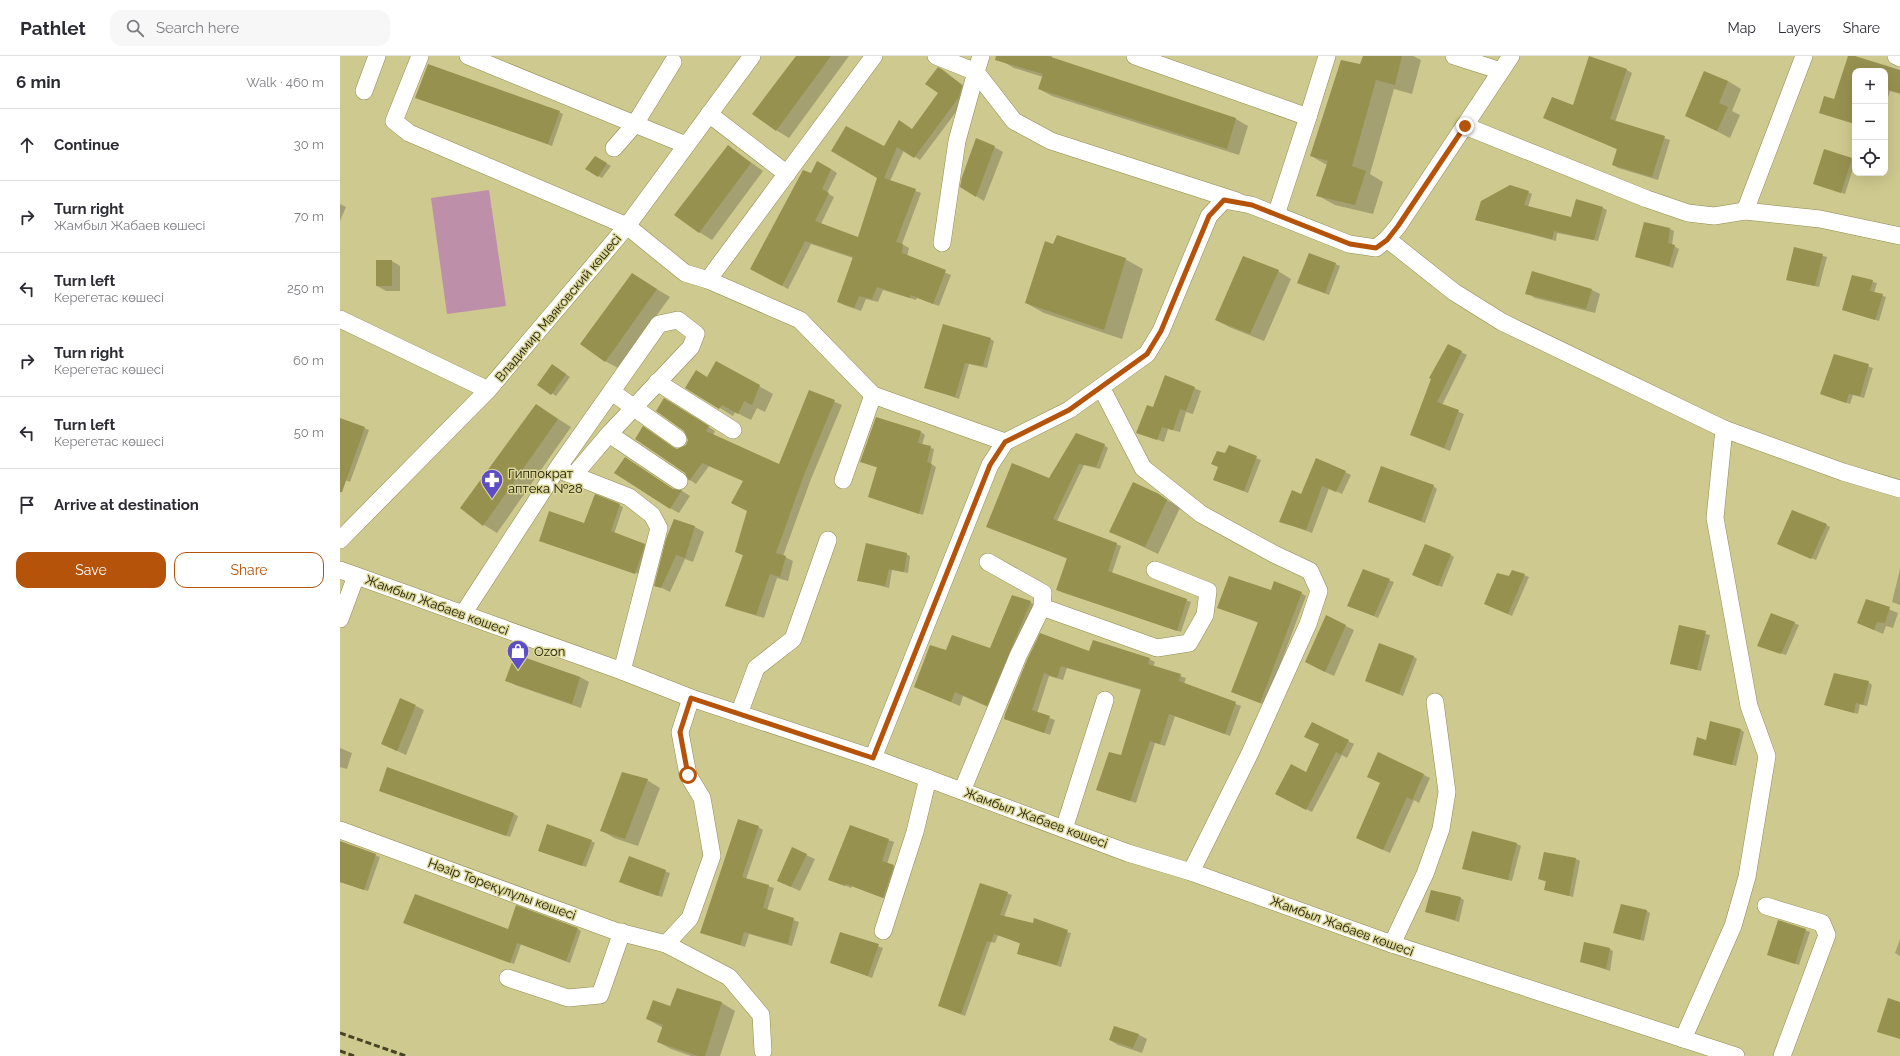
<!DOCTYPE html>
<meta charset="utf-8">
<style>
:root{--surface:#fff;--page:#f7f7f7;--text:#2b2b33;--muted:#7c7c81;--line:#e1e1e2;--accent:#b45309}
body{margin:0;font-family:Raleway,sans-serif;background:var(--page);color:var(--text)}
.controls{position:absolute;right:12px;top:12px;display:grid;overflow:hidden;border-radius:8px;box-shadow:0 4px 16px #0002}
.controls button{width:36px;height:36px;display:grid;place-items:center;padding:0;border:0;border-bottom:1px solid var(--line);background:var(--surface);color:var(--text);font:20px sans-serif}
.stop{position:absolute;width:12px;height:12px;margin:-9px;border:3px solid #b45309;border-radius:50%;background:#fff}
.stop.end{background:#b45309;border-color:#fff;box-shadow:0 1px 4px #0008}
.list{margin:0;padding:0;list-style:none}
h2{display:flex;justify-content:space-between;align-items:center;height:52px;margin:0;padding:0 16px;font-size:17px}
h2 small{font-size:13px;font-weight:400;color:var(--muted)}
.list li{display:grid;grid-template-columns:26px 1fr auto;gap:12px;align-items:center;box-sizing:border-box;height:72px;padding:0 16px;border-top:1px solid var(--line)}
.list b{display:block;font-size:15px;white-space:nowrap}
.list p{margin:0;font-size:13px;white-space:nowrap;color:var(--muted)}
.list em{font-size:13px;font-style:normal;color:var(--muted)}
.actions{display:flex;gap:8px;padding:12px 16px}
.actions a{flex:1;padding:9px 0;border:1px solid var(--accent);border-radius:12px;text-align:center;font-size:14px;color:var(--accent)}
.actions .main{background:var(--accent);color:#fff}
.icon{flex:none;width:22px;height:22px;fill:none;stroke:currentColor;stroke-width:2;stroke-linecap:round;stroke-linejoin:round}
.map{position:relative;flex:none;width:1560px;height:1000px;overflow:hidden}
header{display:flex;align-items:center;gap:24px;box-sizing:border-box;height:56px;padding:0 20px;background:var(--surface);border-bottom:1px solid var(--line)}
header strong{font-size:19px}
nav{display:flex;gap:22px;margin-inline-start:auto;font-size:14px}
.search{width:280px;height:36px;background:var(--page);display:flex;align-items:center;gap:10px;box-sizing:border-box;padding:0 14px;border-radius:12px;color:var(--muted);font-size:15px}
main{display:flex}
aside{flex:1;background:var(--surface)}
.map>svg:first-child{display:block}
</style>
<header>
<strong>Pathlet</strong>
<div class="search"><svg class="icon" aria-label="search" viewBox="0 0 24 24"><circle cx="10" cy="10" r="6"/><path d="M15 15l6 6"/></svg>Search here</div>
<nav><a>Map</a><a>Layers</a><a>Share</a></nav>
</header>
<main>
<aside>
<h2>6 min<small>Walk · 460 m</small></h2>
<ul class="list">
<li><svg class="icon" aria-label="ahead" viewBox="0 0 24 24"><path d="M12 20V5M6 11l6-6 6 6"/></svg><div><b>Continue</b></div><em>30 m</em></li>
<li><svg class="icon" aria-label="right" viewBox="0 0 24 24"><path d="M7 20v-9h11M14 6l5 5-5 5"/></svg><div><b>Turn right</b><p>Жамбыл Жабаев көшесі</p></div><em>70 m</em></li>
<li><svg class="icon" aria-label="left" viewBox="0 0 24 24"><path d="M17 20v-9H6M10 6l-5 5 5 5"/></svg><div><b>Turn left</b><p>Керегетас көшесі</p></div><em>250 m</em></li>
<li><svg class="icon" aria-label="right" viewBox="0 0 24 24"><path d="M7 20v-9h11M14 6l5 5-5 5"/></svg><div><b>Turn right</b><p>Керегетас көшесі</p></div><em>60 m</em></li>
<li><svg class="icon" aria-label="left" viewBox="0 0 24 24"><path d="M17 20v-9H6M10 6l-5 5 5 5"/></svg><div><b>Turn left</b><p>Керегетас көшесі</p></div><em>50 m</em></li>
<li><svg class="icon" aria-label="arrive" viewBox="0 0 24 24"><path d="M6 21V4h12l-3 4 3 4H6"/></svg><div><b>Arrive at destination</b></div></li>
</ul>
<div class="actions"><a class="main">Save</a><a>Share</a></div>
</aside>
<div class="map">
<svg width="1560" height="1000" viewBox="0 0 1560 1000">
<rect width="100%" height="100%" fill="#cec98e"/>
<polygon fill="#bd8fa9" points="149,134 166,250 107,258 91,142"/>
<g fill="#0003">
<polygon points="457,0 509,0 449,82 436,74"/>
<polygon points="664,0 712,0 712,2 896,63 908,70 899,99 712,40 699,33 703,21 674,12 662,5"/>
<polygon points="1024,0 1073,0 1081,4 1072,38 1054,33 1030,118 1043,126 1033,158 995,149 977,139 987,109 971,100 1021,9"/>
<polygon points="1509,0 1560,16 1560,38 1550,35 1545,51 1545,15 1515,15 1515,68 1480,57 1495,44"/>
<polygon points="1287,14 1292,17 1275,66 1330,84 1318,124 1278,112 1273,109 1277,93 1204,62 1234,50"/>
<polygon points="603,15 628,33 625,44 580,104 564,94 550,125 581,137 562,188 569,192 567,201 611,219 599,250 577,242 576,244 543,234 538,246 526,243 521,255 504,249 498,245 513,202 471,188 448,233 411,212 472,119 491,113 497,117 487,137 494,141 481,168 518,182 538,122 544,92 572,74 600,37"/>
<polygon points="1364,17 1388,25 1401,33 1392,55 1400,59 1390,82 1347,60"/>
<polygon points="80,43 219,56 223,58 212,90"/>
<polygon points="388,90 423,115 372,184 359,176"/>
<polygon points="654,91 663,96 644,145 636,140"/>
<polygon points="255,101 271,110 262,122 247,113"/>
<polygon points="1511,103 1515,106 1505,138 1474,127"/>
<polygon points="1188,136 1192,138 1188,151 1232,162 1263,152 1267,154 1258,185 1217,177 1216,185 1136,164"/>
<polygon points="0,148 6,151 0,165"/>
<polygon points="1330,173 1334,175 1332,189 1339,193 1333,212 1296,201"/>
<polygon points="1455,192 1487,201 1479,231 1447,224"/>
<polygon points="969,198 1000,210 989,239 962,229"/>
<polygon points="785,203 803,213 782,283 704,257 686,247"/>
<polygon points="52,205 60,210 60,235 46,235 37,230"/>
<polygon points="938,215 951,223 924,285 889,271 876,264"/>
<polygon points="1193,217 1252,234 1260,238 1255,257 1195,242 1187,237"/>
<polygon points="1512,220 1537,227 1534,237 1546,241 1539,265 1503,254"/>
<polygon points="305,226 330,241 278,312 265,305"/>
<polygon points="650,283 654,285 647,312 629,308 619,343 585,331"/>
<polygon points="1108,289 1127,299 1102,349 1124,358 1110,395 1071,379 1092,323"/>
<polygon points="1494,299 1533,312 1524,342 1513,339 1510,348 1482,338"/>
<polygon points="376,306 433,338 425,356 417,352 411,364 395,356 393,360 347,332 367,322"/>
<polygon points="216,311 230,321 216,340 198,328"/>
<polygon points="825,320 861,335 853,358 846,356 840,376 828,373 824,386 797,376 813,352"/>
<polygon points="470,335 502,349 471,423 443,500 453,505 448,525 437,522 424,562 394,553 387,549 404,500 396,496 408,455 404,425 369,410 356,428 350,424 335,393 338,394 347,390 349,384 331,348 375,375 373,380 440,409"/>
<polygon points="196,349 231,371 157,477 144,469 122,452"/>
<polygon points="537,362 581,376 585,379 582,389 594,393 591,408 596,411 583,459 529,440 538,412 521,406"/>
<polygon points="0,363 29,374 10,426 0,422"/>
<polygon points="764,389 768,392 760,413 744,409 717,465 781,490 772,517 851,546 841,576 721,536 728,503 651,472 709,423"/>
<polygon points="889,391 921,404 908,437 874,424"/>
<polygon points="1005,416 1011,419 1002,438 989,432 972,477 940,465 962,439"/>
<polygon points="1093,430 1097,433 1085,467 1029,446"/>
<polygon points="335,434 342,435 350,440 339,457 330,452"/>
<polygon points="819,439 840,452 818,498 770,475"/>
<polygon points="279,449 283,451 274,478 308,491 299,518 200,485 245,468"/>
<polygon points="334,464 355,471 364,476 353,506 345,503 330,536 316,529"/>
<polygon points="1486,469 1490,471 1476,504 1438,488"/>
<polygon points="566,498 570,500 568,517 552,514 549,532 518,524"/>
<polygon points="1111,499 1114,501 1102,531 1078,521"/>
<polygon points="1560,513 1560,549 1552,546"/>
<polygon points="1023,515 1054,526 1038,562 1012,551"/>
<polygon points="1172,515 1189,521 1172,560 1149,550"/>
<polygon points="931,536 961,537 966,540 925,649 892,636 919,567 884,554"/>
<polygon points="1527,544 1558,557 1553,572 1546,570 1543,578 1518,567"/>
<polygon points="690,546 699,551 655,654 623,640 620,650 575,631 607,596 650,593"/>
<polygon points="1432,558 1459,569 1446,599 1422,591"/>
<polygon points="987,561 1014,574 994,620 975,611"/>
<polygon points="1340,571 1370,579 1361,615 1331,607"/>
<polygon points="750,596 809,603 815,606 813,611 846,622 844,628 901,650 890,680 835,660 825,690 815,687 796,747 758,734 782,701 801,634 727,612 723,624 709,620 697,657 715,664 710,679 666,662 688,605"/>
<polygon points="175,599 240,621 249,626 241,652 175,629 167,624"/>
<polygon points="1073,600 1077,603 1063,640 1026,625"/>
<polygon points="1528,626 1532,629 1527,650 1520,648 1518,658 1485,649"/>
<polygon points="76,650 84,654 66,699 51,692"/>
<polygon points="973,667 1014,688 1007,702 1002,699 972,756 942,741 966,717 980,688"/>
<polygon points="1401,674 1404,676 1396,710 1354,698 1367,685"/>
<polygon points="0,692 12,697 7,713 0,711"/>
<polygon points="1039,697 1090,722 1079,747 1074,744 1050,797 1017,782 1041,727"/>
<polygon points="307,724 320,732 298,790 274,782 261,774"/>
<polygon points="40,735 174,758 178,760 170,781"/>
<polygon points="418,771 423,774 406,823 434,832 427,855 459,866 452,890 409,878 405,891 361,876"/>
<polygon points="548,784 554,786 547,808 559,813 549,844 512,830 511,832 489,823"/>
<polygon points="251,785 255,787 246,811 203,796"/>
<polygon points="0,786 40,801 28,835 0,826"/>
<polygon points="1177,788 1181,790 1172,825 1128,814"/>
<polygon points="1205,798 1236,803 1240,805 1233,841 1206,834 1207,826 1199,823"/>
<polygon points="466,799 475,803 460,835 438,825"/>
<polygon points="289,802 330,817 322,841 284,828"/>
<polygon points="641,828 672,839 664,861 731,877 721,911 682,899 678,897 681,888 658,879 655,887 651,886 625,960 599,950"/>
<polygon points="1120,842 1124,844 1119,866 1087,856"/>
<polygon points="1307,855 1310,857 1304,885 1274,876"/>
<polygon points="1439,865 1470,876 1459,909 1428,898"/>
<polygon points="65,867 168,874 238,873 241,875 230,907 181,888 174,908"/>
<polygon points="501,878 543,892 532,922 495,908"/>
<polygon points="1560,883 1560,900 1555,897"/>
<polygon points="1269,893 1273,895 1270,915 1241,905"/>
<polygon points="338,933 382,947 395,955 380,1000 351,1000 331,993 318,986 323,972 307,963 331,951"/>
<polygon points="799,979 807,983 802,997 778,989 770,984"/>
</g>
<g fill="#979150">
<polygon points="456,0 491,0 436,75 412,58"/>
<polygon points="656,0 708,0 896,62 887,93 698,33 703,18 655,4"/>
<polygon points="1023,0 1062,0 1055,29 1036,24 1012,110 1026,115 1015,149 976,140 988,105 970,100 1001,4 1020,8"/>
<polygon points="1249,0 1287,13 1270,63 1325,80 1312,121 1272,109 1277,93 1203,62 1212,41 1233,49"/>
<polygon points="1508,0 1515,0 1560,14 1560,37 1545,33 1545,15 1515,15 1515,68 1479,57 1484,40 1494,43"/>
<polygon points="88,8 220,55 208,88 75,42"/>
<polygon points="598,11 603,14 622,29 619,41 574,102 557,91 544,122 576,133 556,186 563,188 562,197 606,214 593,248 571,239 570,242 537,231 532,243 519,240 514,252 497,246 513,201 465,185 442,230 410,213 463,114 471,117 477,105 491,113 482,133 489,137 475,165 518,181 537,122 491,95 506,70 544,90 559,64 572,73 598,37 585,28"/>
<polygon points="1364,15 1388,25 1379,47 1388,51 1377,75 1345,60"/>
<polygon points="636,82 655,90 636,141 620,131 622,121"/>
<polygon points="388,89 411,107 359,177 334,159"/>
<polygon points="1484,93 1512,102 1501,137 1473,128"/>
<polygon points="255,100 267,107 258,121 245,113"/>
<polygon points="1170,129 1189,135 1184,149 1231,161 1236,143 1263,151 1254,184 1214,175 1212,183 1135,164 1141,145"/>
<polygon points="1304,166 1330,172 1328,187 1335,189 1329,210 1295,201"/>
<polygon points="717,179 786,202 764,274 685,247 705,185 713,188"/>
<polygon points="1454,191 1483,198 1475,230 1446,224"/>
<polygon points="969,197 996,207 985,237 957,227"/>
<polygon points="903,200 939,214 910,278 875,264"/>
<rect x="36" y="204" width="16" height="26"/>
<polygon points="1192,215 1252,233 1246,253 1185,238"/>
<polygon points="292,217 317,233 265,306 240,288"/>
<polygon points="1512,219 1533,224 1530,235 1543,238 1535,264 1502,254"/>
<polygon points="603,268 651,282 643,310 625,307 615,341 584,332"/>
<polygon points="1108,288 1122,295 1097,346 1119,354 1104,392 1070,379 1091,323 1089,322"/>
<polygon points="1494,298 1529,308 1520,340 1509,338 1506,347 1480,338"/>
<polygon points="376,305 420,329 412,349 404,345 398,358 382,349 379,353 345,332 356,314 367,321"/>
<polygon points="212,308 226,318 211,339 197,329"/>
<polygon points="825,319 855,331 846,355 840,353 833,374 822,371 817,384 796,377 807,349 813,351"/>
<polygon points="469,334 495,344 464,419 436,497 446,500 440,521 430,518 416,559 385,550 403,499 395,496 407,455 391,447 403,425 362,407 349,425 345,417 295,383 303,370 333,391 337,393 346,389 348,384 344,375 316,355 324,342 369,370 366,375 439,408"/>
<polygon points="196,348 218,363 143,470 120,452"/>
<polygon points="536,361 581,375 578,387 591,390 587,406 592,408 579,458 528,441 537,411 520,406"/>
<polygon points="0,362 25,371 2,436 0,436"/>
<polygon points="736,377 765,388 756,411 739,408 713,463 777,487 768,515 847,543 837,575 716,534 727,502 646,471 672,407 709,422"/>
<polygon points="889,389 917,400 904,435 873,424 878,411 871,408 877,395 885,397"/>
<polygon points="285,401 333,433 342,434 330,453 274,417"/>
<polygon points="976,402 1006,415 996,436 982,430 966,474 939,466 952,434 961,438"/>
<polygon points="1041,410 1094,429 1081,465 1028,446"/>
<polygon points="793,426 819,438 827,444 805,491 769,476"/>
<polygon points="255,438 280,448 271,475 305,488 295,518 199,485 209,455 244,467"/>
<polygon points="1452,454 1487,468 1471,503 1437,488"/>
<polygon points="334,463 355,470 345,502 336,499 321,532 314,530 326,483"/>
<polygon points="526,487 567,497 564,516 549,513 545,530 517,525"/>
<polygon points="1085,488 1111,498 1098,530 1072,519"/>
<polygon points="1023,513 1050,523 1034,560 1007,550"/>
<polygon points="1172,514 1185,518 1168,558 1144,548 1157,517 1169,520"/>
<polygon points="889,520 931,534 934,525 962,536 920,647 891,636 918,566 877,552"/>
<polygon points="672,539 691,545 647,650 615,636 611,646 574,631 590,589 606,594 612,579 650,592"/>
<polygon points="1526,543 1550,551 1545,567 1537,566 1534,574 1517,567"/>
<polygon points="1431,557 1455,566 1441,598 1417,590"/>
<polygon points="986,559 1006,569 985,616 965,606"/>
<polygon points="1339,569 1366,575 1357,614 1330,608"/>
<polygon points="700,577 749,595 753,584 810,602 808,608 841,618 839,625 896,646 885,678 829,658 820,688 810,685 790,745 756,734 769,696 781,699 801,633 721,610 717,622 704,617 692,654 710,660 704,677 664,663 665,658 687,604"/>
<polygon points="1039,587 1074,600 1059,638 1025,625"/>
<polygon points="175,598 240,621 232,648 165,625"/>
<polygon points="1494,617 1529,625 1523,649 1516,647 1514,657 1484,649"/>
<polygon points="60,642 76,649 57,695 41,688"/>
<polygon points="1370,665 1401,673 1392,709 1353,699 1357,681 1366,684"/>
<polygon points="972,666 1009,684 1001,699 996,696 966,754 935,738 951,708 966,716 979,688 964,681"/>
<polygon points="1038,696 1084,718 1072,744 1067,741 1043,794 1016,782 1040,727 1027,721"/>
<polygon points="47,711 174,757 166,780 39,735"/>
<polygon points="282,716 308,723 285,783 260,775"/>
<polygon points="398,763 419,770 402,821 429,829 423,852 454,862 448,888 404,876 400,889 360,877"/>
<polygon points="207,768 252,784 242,810 198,795"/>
<polygon points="510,769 549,783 542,805 554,809 543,842 506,828 505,830 488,824"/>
<polygon points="1132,775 1177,787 1168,824 1122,813"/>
<polygon points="0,785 36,798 24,834 0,826"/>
<polygon points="452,791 467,798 451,831 437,825"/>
<polygon points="1204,796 1236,802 1229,840 1204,834 1206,825 1198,823"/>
<polygon points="289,800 326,814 318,840 279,826"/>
<polygon points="640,827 668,836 660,859 693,867 694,862 728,874 717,909 677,898 680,887 654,878 651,886 647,885 621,958 598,950"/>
<polygon points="1091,834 1121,841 1115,864 1085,856"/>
<polygon points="75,838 168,873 176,849 238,872 226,905 177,887 170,907 63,867"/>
<polygon points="1281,848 1307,854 1300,884 1273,877"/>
<polygon points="1438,864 1466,873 1455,908 1427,899"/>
<polygon points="500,876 539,888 528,920 490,907"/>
<polygon points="1244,886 1270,892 1266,913 1240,906"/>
<polygon points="337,932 382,946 365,1000 358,1000 317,986 323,969 306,963 313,944 330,950"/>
<polygon points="1548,942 1560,946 1560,983 1537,976"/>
<polygon points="774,970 799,978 793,992 769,984"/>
</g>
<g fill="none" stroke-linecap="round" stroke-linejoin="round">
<g stroke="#908b52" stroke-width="18">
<g id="minor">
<polyline points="80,0 54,65 69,77 287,170 345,217 368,224 534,0"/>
<polyline points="128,0 346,89"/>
<polyline points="596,0 636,16 617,85 602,187"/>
<polyline points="641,0 636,16 674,65 711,85 897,145"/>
<polyline points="795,0 968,61 987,0"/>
<polyline points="1114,0 1161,15"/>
<polyline points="1556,0 1560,2"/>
<polyline points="24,35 37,0"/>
<polyline points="369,58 447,118"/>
<polyline points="1125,70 1307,143 1348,157 1374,160 1405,155 1480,163 1560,180"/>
<polyline points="274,92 295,68 333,6"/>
<polyline points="1405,155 1464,0"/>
<polyline points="936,159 968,61"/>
<polyline points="1047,183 1114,236 1162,266 1384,373 1503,416 1560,433"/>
<polyline points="368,224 460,264 533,339 665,386"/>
<polyline points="0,263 148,334"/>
<polyline points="317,326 393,374"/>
<polyline points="761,331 803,412 861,458 934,498 970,515 979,535 968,568 910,697 851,816"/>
<polyline points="272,336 338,383"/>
<polyline points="269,378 339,425"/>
<polyline points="225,416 289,441 312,459 319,472 282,615"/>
<polyline points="503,424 533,339"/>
<polyline points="0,484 148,334 287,170 412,0"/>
<polyline points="0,514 282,615 351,642 533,702 788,797 851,816 1052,888 1396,1000"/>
<polyline points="702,551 817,592 849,587 865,559 868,535 815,514"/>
<polyline points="123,558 217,413 319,268 338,264 356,278 351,291 269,378 234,419"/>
<polyline points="0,563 16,520"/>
<polyline points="399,658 416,612 453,583 488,484"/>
<polyline points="533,702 650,409 665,386 729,354 807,298 821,275 869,160 884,144 911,149 1009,188 1036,192 1047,183 1058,170 1171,0"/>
<polyline points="622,735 678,600 702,551 703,537 648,506"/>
<polyline points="724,773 765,644"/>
<polyline points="0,774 275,875 326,888 389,921 421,959 423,995"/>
<polyline points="1426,850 1482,867 1487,879 1442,1000"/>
<polyline points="543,875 575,776 588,722"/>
<polyline points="326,888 350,862 372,800 362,742 348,719 340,676 351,642"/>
<polyline points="1052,888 1085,818 1101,773 1107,736 1095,646"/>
<polyline points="168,922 228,942 260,939 282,876"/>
<polyline points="1343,983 1393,870 1407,821 1427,700 1409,650 1375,462 1384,373"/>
</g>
</g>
<use href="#minor" stroke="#fff" stroke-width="17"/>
<g stroke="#474425" stroke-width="3" stroke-dasharray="6 3" stroke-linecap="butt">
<polyline points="0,977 66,1000"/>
<polyline points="0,995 14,1000"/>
</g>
</g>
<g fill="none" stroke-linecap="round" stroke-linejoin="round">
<polyline stroke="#b45309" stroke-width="5" points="348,719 340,676 351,642 533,702 650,409 665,386 729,354 807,298 821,275 869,160 884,144 912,149 1010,188 1036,192 1047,184 1058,170 1125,70"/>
</g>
<defs>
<g id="pharmacy-pin" transform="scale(1.15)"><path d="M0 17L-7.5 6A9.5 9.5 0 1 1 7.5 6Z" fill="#5d4dc6" stroke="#dbd69a"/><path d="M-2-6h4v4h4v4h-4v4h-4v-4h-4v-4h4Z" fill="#fff"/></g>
<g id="shop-pin" transform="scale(1.15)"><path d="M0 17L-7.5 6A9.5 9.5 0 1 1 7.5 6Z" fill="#5d4dc6" stroke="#dbd69a"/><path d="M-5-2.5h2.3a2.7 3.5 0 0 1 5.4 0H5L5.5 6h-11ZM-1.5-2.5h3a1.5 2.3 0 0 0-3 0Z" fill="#fff"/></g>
</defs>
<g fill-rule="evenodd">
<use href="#pharmacy-pin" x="152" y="424"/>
<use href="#shop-pin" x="178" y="595"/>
</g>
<g text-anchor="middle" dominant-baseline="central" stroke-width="3" stroke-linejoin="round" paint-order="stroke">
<g font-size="13" fill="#1d1b04" stroke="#dbd69a">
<text transform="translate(218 252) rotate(-50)">Владимир Маяковский көшесі</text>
<text transform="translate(97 549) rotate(20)">Жамбыл Жабаев көшесі</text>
<text transform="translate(696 762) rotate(20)">Жамбыл Жабаев көшесі</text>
<text transform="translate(162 833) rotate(20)">Нәзір Төреқұлұлы көшесі</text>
<text transform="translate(1002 870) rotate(20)">Жамбыл Жабаев көшесі</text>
</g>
<g font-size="13" fill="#1d1b04" stroke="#dbd69a" text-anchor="start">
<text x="168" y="417">Гиппократ<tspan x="168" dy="15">аптека №28</tspan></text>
<text x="194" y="595">Ozon</text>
</g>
</g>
</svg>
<div class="controls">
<button>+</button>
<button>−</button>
<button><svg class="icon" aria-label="locate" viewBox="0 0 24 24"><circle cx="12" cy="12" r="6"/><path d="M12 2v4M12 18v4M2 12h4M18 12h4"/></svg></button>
</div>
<div class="stop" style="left:348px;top:719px"></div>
<div class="stop end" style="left:1125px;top:70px"></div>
</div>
</main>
